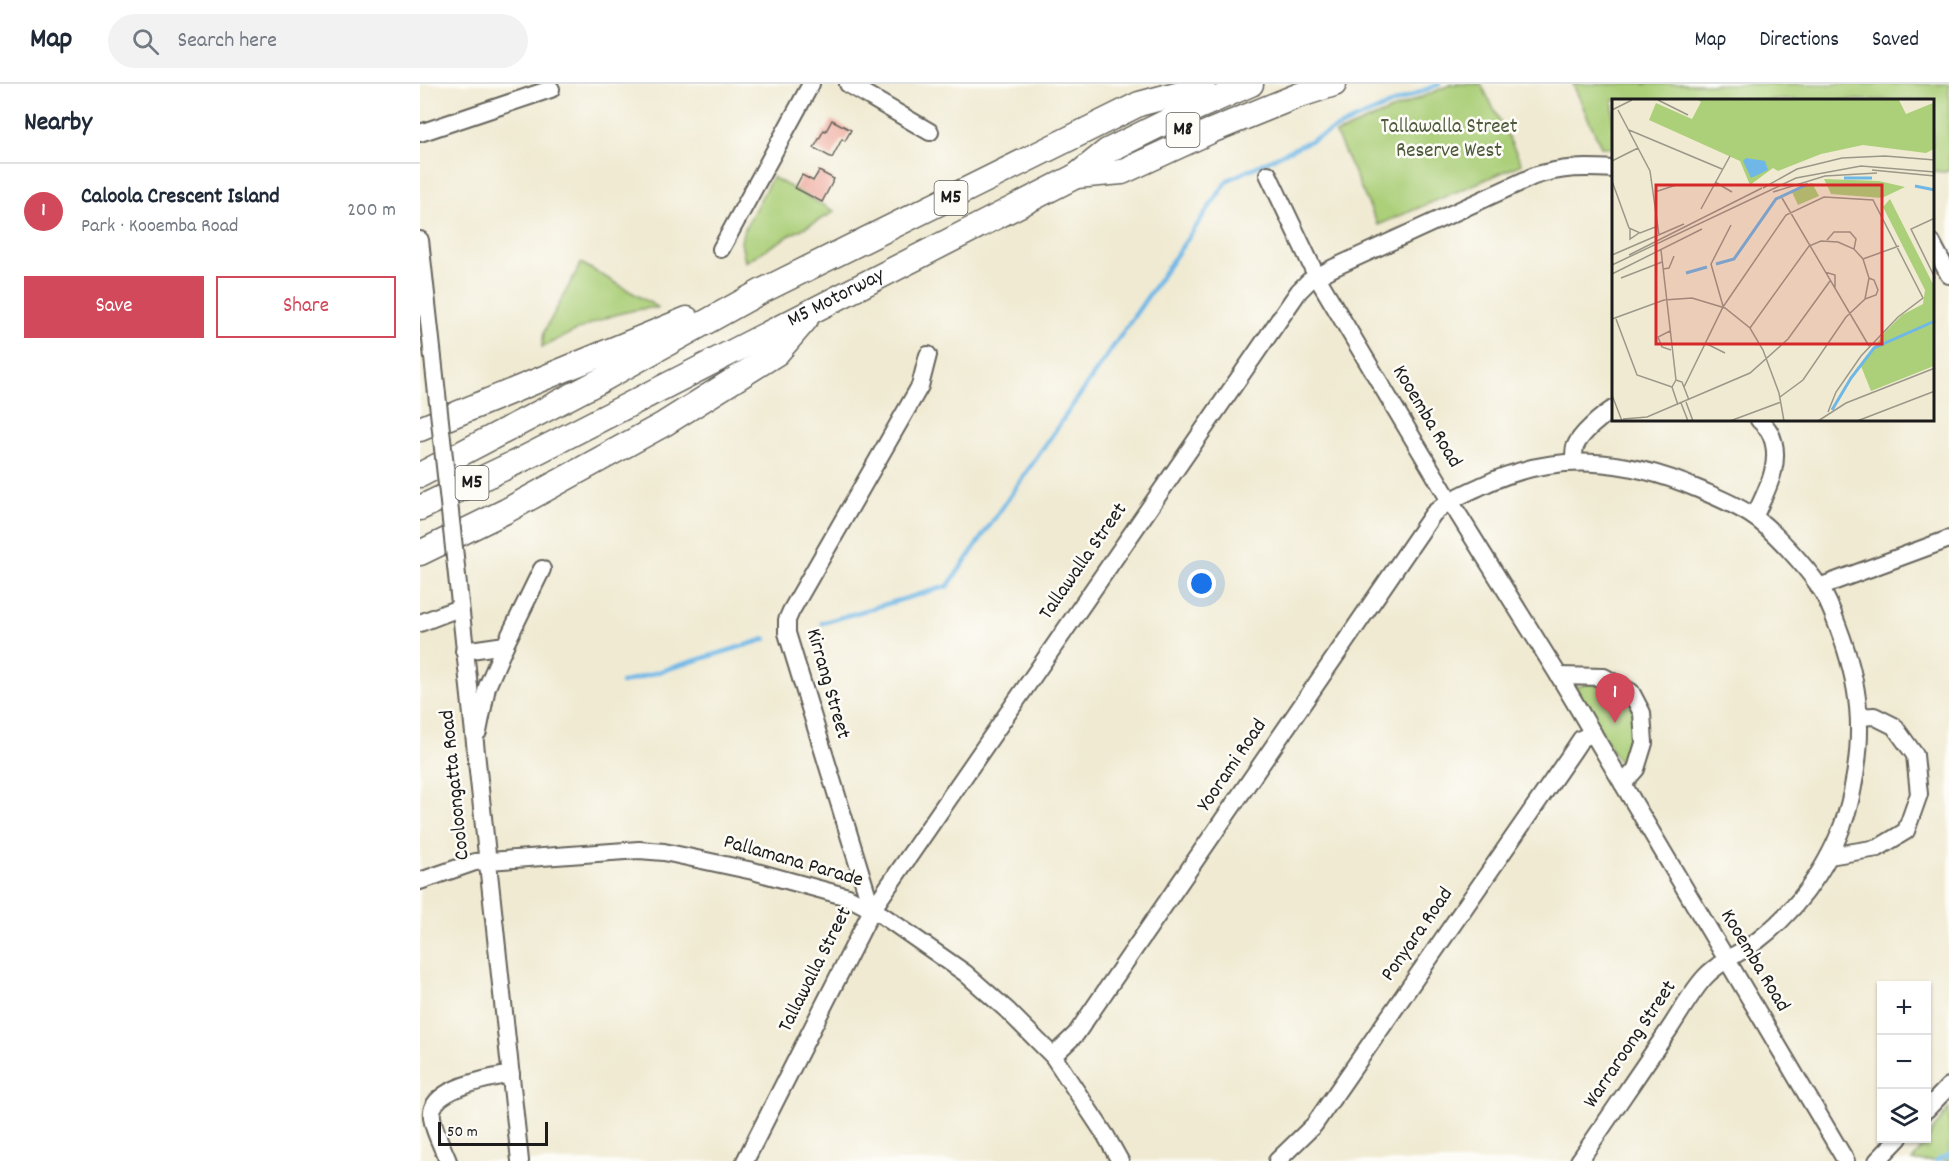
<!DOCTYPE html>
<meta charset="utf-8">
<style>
:root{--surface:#fff;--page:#f2f2f3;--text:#1f2937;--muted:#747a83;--line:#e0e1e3;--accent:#d1495b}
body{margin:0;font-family:Dekko,sans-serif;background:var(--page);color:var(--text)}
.controls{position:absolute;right:18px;bottom:18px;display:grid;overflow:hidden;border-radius:0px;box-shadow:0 2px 4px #0004}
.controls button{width:54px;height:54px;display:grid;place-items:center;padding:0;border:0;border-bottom:2px solid var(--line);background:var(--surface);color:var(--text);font:30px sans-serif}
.scale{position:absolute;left:18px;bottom:15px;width:110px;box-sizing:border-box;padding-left:6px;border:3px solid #1c1c1c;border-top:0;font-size:16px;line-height:21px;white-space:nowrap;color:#1c1c1c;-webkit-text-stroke:4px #fdfcf7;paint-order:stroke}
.you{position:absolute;left:782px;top:500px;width:21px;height:21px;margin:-15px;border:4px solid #fff;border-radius:50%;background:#1a73e8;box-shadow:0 0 0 9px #1a73e833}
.badge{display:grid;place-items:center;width:39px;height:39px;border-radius:50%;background:var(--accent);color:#fff;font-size:20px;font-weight:700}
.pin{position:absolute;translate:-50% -50px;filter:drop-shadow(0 2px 3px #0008)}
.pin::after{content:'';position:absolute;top:32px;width:21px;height:18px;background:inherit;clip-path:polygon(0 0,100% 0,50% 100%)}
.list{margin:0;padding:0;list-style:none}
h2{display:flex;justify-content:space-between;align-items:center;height:78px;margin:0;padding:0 24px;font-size:26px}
h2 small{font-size:20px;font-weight:400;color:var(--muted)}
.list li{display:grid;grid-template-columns:39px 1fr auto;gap:18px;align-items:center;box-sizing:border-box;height:96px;padding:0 24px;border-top:2px solid var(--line)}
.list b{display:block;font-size:22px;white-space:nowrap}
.list p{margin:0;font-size:20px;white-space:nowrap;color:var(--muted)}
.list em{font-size:20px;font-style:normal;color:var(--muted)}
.actions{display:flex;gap:12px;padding:18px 24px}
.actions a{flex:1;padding:14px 0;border:2px solid var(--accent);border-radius:0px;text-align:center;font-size:21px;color:var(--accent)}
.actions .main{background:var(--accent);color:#fff}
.icon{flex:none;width:33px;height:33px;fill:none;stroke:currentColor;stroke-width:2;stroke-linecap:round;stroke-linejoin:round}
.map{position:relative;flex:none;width:1529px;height:1077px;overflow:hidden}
header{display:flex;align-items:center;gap:36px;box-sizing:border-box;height:84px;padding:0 30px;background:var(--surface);border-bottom:2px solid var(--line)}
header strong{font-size:28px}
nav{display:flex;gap:33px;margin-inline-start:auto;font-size:21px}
.search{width:420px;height:54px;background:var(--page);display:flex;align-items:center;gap:15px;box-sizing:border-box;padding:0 21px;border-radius:33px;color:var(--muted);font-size:22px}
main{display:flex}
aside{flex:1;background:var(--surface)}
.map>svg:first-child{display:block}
</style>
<header>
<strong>Map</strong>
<div class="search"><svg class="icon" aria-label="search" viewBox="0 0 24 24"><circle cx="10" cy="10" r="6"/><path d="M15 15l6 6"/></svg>Search here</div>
<nav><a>Map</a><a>Directions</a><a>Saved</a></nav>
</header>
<main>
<aside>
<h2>Nearby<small></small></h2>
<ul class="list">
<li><span class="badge">1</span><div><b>Caloola Crescent Island</b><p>Park · Kooemba Road</p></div><em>200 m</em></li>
</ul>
<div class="actions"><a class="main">Save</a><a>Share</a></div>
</aside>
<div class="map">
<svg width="1529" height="1077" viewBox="0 0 1529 1077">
<rect width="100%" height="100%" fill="#fdfcf7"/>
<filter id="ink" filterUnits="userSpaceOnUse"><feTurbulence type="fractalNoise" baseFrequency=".0167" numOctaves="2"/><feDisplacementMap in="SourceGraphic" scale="12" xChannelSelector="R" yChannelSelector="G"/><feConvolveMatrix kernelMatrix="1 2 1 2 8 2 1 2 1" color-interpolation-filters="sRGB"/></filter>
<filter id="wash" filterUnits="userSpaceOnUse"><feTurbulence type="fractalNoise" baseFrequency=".008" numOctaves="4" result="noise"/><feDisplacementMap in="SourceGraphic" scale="24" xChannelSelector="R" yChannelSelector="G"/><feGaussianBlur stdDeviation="1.35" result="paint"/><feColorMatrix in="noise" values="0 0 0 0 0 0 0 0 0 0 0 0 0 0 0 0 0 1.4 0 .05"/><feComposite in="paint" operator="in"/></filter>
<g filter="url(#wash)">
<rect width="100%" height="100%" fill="#f0ead2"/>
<g fill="#accf79" stroke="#64764a" stroke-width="1.5">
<polygon points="1032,0 1061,0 1102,80 958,141 916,50"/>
<polygon points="1153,0 1529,0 1529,86 1525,88 1513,87 1512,16 1193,16 1193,64 1181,63"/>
<polygon points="352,93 414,127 409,131 372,150 325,178 321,158 323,148"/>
<path d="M 161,179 L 239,224 C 198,223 158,246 122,263 L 124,248 Z"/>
<path d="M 1168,600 C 1181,601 1200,604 1208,615 C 1215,626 1218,661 1212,672 C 1210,676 1205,680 1202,683 L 1155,603 Z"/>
<polygon points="1529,1024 1529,1077 1492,1077"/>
</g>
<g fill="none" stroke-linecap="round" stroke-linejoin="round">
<g stroke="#6eb7e6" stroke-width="4.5">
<polyline points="402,539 528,502 808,96 934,36 1019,0"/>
<polyline points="202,599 346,555"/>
<polyline points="1516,1077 1529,1071"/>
</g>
</g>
<g id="blocks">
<g fill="#eda093">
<polygon points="412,36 431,46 425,57 422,55 412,74 394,64 404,46 406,47"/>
<polygon points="399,87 414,95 402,118 375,104 382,91 393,97"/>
</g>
</g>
</g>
<g filter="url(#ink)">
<use href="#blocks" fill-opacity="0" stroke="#66645c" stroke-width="1.5"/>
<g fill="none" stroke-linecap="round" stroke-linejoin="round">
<g stroke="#66645c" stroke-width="20">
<g id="minor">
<polyline points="428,0 510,48"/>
<polyline points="0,49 131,5"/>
<polyline points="848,90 897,193 1030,417 1139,592 1426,1077"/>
<polyline points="0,156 18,319"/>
<polyline points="1512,159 1529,191"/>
<polyline points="301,165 391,0"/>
<path d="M 1154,377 C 1154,373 1154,367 1155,363 C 1160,350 1182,332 1193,325"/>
<path d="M 1334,433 C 1346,408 1365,375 1349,347 C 1347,343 1342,339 1339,336"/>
<polyline points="35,473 100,1077"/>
<polyline points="1399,503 1529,455"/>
<polyline points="0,539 39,524"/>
<polyline points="44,567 85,561 122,485"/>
<polyline points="1139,592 1184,593 1211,608 1222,629 1224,659 1216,685 1203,700"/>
<polyline points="58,648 67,603 85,561"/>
<polyline points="1409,772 1458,764 1486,747 1499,710 1495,671 1474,642 1454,632 1440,633"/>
<polyline points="0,797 55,778 219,766 244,768 333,787 428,813 462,831 545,889 587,926 633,972 686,1052 700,1077"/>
<polyline points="452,826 367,549 367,536 371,527 500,302 508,271"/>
<path d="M 633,972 L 656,950 L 1013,430 C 1027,417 1044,410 1061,402 C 1134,367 1206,374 1278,405 C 1296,413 1317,421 1334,433 C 1353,446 1386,483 1399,502 C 1407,514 1413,529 1418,543 C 1440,601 1445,647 1432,708 C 1420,767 1384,821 1337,857 C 1321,869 1300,877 1286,892 C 1273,905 1259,931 1248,947 C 1218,990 1189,1034 1159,1077"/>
<polyline points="1506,1026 1529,1002"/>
<path d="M 28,1077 C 23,1064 10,1040 12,1027 C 17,1003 70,994 91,990"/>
<path d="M 325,1077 L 452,826 L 879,207 L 889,197 L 913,184 L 1114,92 C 1143,83 1164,83 1193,85"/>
<polyline points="857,1077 894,1041 1153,667 1161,655 1173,649"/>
<polyline points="1457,1077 1479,1054"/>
</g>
</g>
<g stroke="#66645c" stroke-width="27">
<g id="highway">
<polyline points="656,92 702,88 791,47 877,12 914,0"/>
<polyline points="0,345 267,235"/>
<polyline points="0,391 178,298 342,207 719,20 767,7 783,0"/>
<path id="s1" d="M 0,424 L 103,375 L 656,92 L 687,67 L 758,32 L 831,0"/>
<polyline points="0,469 86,427 244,340 357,269 386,235"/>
</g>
</g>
<use href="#minor" stroke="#fff" stroke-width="16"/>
<use href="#highway" stroke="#fff" stroke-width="24"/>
<g stroke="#66645c" stroke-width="20" stroke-linecap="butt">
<polyline id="minor-bridge" points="18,319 35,473"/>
</g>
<use href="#minor-bridge" stroke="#fff" stroke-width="16"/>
</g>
</g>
<g text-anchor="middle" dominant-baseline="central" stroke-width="5" stroke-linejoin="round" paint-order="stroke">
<g fill="#fdfcf7" stroke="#605f5e" stroke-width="1.5">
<rect x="746.5" y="29" width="33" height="34" rx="4.5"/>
<rect x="514.5" y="97" width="33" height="34" rx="4.5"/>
<rect x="35.5" y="382" width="33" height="34" rx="4.5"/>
</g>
<g font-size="20" font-weight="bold" fill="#1c1c1c">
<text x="763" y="46">M8</text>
<text x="531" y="114">M5</text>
<text x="52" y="399">M5</text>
</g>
<g font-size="21" fill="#4e5b3d" stroke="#fdfcf7">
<text x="1029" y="44">Tallawalla Street<tspan x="1029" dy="24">Reserve West</tspan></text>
</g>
<g font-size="21" fill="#1c1c1c" stroke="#fdfcf7">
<text stroke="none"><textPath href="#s1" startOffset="466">M5 Motorway</textPath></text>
<text transform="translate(1006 333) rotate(59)">Kooemba Road</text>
<text transform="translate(664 478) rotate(-55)">Tallawalla Street</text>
<text transform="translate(407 600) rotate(74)">Kirrang Street</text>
<text transform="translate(813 682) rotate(-56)">Yoorami Road</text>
<text transform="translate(36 701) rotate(-96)">Cooloongatta Road</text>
<text transform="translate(373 778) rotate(16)">Pallamana Parade</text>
<text transform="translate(998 851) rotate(-55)">Ponyara Road</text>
<text transform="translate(1334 877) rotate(59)">Kooemba Road</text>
<text transform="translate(396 886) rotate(-63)">Tallawalla Street</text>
<text transform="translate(1211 961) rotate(-56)">Warraroong Street</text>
</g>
</g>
<g transform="translate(1192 15)">
<rect width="322" height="322" fill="#f0ead2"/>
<path d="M 86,1 L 287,1 L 294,15 L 321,4 L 322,50 L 314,54 L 251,46 L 209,55 L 166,72 L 161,69 L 138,86 L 128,62 L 37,21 L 44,4 L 80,20 L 89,3 ZM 212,80 L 267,82 L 293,88 L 270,99 L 219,95 ZM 200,84 L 207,97 L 186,106 L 180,93 ZM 278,100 L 322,187 L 322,267 L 259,292 L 249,267 L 273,233 L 290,216 L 311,205 L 313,191 L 271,108 Z" fill="#accf79"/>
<path d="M 134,59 L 153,62 L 156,71 L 139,79 L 131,62 Z" fill="#6eb7e6"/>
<path fill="none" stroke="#6eb7e6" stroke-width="3" d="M 232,79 L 260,79M 303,87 L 323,91M 104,165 L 122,160 L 164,100 L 196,85M 74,174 L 95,168M 220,311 L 239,279 L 262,249 L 323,222"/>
<path fill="none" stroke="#9b9889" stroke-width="1.5" d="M 46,1 L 76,16M 0,11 L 20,1M 6,11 L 38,72 L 47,136M 17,31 L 110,70M 0,62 L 26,49M 260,71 L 323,77M 0,82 L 17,129 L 28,134 L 46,127M 103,83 L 120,93M 151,89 L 185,70 L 230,59 L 273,57 L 323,61M 43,93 L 64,86M 161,93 L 213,77 L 265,74M 170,99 L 257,247M 89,110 L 118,57M 323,119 L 299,130 L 323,179M 18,130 L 18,140 L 27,134M 215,141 L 222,133 L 238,133 L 244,140 L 242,150M 49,151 L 64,281M 0,156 L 72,125M 17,156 L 150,89M 251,160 L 287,147M 0,166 L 184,79 L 249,67 L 323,73M 51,170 L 57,169 L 62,157M 213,173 L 223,176 L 223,189M 0,175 L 90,130M 9,179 L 50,163M 253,200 L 264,196 L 266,191 L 262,181 L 257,179M 111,207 L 99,165 L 119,126M 0,220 L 52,201 L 80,199 L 113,209 L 138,229 L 151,251 L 167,294 L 172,322M 4,220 L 25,276 L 60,288M 138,229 L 197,147 L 209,142 L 226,143 L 242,150 L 251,160 L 257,179 L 253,200 L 234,218 L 191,281 L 168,298M 58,232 L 46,238 L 50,248 L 59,251M 93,244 L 113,254M 64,281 L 60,288 L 66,306M 64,281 L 70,283 L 77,301M 72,288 L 111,208 L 174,116 L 212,98 L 261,101 L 311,199 L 286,218 L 249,257 L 224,293 L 216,313M 0,296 L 10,322M 74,303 L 81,322M 69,304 L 76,322M 11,320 L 35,318 L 138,274 L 176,240 L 218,182M 118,322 L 169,303M 206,322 L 234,304 L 323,269M 245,322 L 323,292"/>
<path fill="#d62828" fill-opacity="0.15" stroke="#d62828" stroke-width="3" d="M 44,86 L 270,86 L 270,245 L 44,245 Z"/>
<rect width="322" height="322" fill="none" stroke="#1c1c1c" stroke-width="3"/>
</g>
</svg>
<div class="controls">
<button>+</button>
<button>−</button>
<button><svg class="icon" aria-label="layers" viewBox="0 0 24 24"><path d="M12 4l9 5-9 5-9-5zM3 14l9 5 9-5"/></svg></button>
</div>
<div class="scale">50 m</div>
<div class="you"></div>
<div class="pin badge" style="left:1195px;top:639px">1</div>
</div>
</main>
